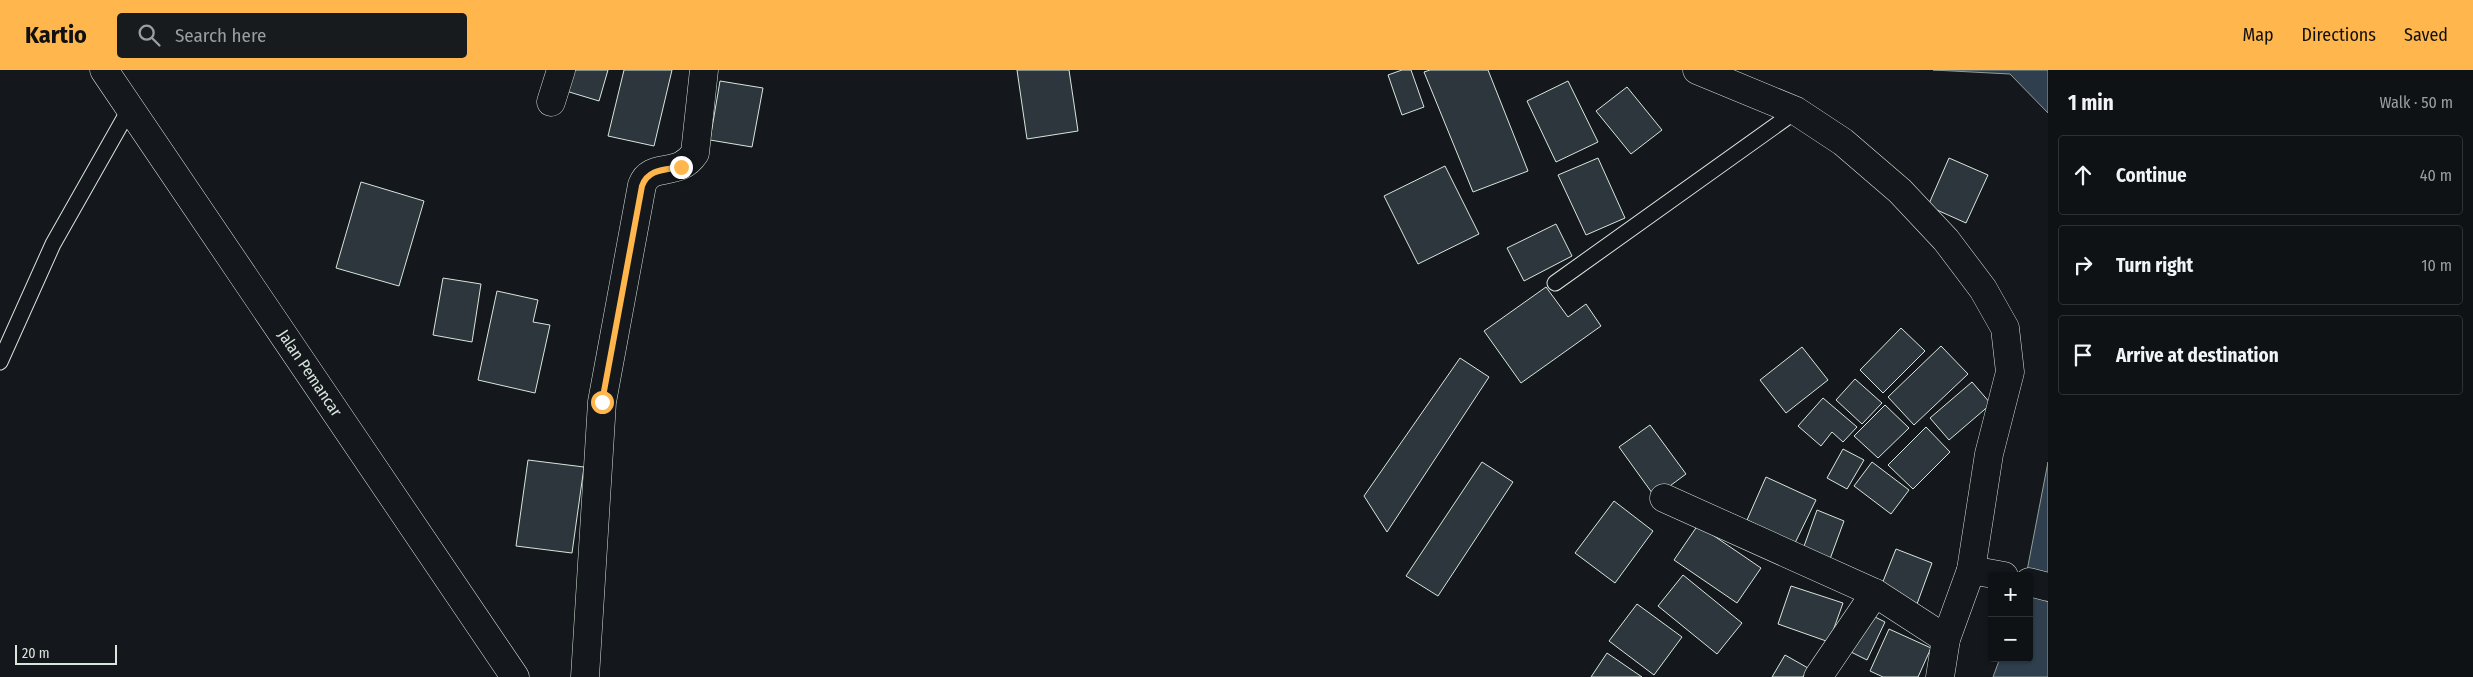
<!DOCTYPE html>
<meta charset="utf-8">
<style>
:root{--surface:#0f1215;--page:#181b1e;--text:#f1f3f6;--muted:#9b9ea0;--line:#2f3234;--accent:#ffb74d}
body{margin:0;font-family:"Fira Sans Condensed",sans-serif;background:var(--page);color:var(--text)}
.controls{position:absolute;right:15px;bottom:15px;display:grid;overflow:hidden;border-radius:5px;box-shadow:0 1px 4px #0004}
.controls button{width:45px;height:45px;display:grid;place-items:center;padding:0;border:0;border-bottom:1px solid var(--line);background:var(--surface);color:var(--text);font:25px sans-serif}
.scale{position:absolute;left:15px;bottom:12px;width:102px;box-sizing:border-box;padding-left:5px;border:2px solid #d8e6dc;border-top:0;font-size:14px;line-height:18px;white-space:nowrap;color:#d8e6dc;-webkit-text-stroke:4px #14181c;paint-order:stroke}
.stop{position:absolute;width:15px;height:15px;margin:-11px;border:4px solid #ffb74d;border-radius:50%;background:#fff}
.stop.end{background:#ffb74d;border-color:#fff;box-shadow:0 1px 5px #0008}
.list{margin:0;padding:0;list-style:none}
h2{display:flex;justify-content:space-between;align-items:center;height:65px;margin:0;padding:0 20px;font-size:21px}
h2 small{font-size:16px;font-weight:400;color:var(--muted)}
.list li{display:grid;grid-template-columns:32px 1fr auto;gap:15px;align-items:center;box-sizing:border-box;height:80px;margin:0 10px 10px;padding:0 10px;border:1px solid var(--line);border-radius:5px}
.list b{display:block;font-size:19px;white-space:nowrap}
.list em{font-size:16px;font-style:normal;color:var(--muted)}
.icon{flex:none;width:28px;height:28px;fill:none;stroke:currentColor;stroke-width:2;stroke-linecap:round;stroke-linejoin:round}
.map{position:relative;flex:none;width:2048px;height:607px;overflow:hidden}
header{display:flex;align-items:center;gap:30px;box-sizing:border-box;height:70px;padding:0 25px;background:var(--accent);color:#111}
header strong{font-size:24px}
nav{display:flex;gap:28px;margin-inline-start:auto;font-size:18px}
.search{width:350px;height:45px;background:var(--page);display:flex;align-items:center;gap:12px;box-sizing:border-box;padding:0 18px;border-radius:5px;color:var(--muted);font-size:19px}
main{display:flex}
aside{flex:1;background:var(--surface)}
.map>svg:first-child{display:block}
</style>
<header>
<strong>Kartio</strong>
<div class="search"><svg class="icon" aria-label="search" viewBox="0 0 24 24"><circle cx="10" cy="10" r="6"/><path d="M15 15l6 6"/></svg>Search here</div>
<nav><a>Map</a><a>Directions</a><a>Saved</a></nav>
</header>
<main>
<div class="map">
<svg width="2048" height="607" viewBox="0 0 2048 607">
<rect width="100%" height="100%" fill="#14181c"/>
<g fill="#2f3f4d" stroke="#939e99">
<polygon points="1933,0 2048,0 2048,43 2010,4"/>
<polygon points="2048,392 2048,607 1993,607 2000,588 2029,588 2029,506 2026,506"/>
</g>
<g fill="#2c363c" stroke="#d8e6dc">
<polygon points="572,0 608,0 599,31 566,21"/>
<polygon points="624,0 672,0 654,76 608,66"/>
<polygon points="1017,0 1069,0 1078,61 1027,69"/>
<polygon points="1402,0 1411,0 1424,37 1402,45 1388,5"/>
<polygon points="1430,0 1488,0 1528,101 1473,122 1424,2"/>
<polygon points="720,11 763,18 752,77 710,70"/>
<polygon points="1568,11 1598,72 1556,92 1527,31"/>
<polygon points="1627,17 1662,60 1631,84 1596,41"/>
<polygon points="1598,88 1625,148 1586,165 1558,105"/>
<polygon points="1949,88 1988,105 1966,153 1928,136"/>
<polygon points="1445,96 1479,164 1418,194 1384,126"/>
<polygon points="361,112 424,131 399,216 336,198"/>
<polygon points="1556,154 1572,186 1524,211 1507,178"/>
<polygon points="443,208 481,214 472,272 433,265"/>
<polygon points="1546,217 1568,247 1586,234 1601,256 1521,313 1484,261"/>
<polygon points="497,221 538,230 533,252 550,255 535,323 478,310"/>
<polygon points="1901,258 1925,281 1883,323 1860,300"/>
<polygon points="1941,276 1968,304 1914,355 1888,327"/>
<polygon points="1802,277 1828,310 1786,343 1760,310"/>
<polygon points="1460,288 1489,307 1387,462 1364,426"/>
<polygon points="1855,309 1882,333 1862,354 1836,330"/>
<polygon points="1972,312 1991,334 1949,370 1930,348"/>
<polygon points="1823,328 1857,357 1843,372 1832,362 1821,376 1798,356"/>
<polygon points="1885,335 1909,358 1878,388 1854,366"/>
<polygon points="1650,355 1686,404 1655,427 1619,377"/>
<polygon points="1926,357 1950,382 1913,419 1888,395"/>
<polygon points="1843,379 1864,390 1847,419 1827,408"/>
<polygon points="528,390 584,397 572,483 516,476"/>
<polygon points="1482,392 1513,412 1438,526 1406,506"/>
<polygon points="1872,392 1909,420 1891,444 1854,416"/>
<polygon points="1766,407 1816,430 1795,473 1747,450"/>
<polygon points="1614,431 1653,461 1615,513 1575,483"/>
<polygon points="1817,440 1844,451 1830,489 1803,479"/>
<polygon points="1698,455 1761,498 1737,533 1674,490"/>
<polygon points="1896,479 1932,493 1917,534 1880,519"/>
<polygon points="1683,505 1742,553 1717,584 1658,536"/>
<polygon points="1791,516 1843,533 1829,572 1778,554"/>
<polygon points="1637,534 1682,567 1654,605 1609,571"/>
<polygon points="1865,542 1885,552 1867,590 1847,580"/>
<polygon points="1889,559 1931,578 1918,607 1883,607 1870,601"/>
<polygon points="1607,583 1642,607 1591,607"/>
<polygon points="1785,585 1808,598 1803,607 1772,607"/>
</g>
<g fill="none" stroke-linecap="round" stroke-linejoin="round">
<g stroke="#d8e6dc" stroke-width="17">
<g id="lane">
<polyline points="1555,213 1796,41"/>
<polyline points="0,292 53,174 130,38"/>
</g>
</g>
<g stroke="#d8e6dc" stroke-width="29">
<g id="street">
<polyline points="1697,0 1796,41 1843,72 1900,121 1946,170 1983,219 2005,258 2010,302 1989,384 1971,500 1946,569 1940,607"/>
<polyline points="551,32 561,0"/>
<polyline points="1664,428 1875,523 1946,569"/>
<polyline points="1971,500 2004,506"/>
<polyline points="2029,512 2048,517"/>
<path d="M 585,607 L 602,332 L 642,115 C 651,91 678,109 695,83 L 704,0"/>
<polyline points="1818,607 1875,523"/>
</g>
</g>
<g stroke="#d8e6dc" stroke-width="29">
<polyline id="secondary" points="104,0 515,607"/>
</g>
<use href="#lane" stroke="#14181c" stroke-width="15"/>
<use href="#street" stroke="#14181c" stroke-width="28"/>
<use href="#secondary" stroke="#14181c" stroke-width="28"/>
</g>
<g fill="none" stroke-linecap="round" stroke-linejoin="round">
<path stroke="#ffb74d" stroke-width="6" d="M 602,332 L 642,116 C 648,99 665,100 681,97"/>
</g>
<g text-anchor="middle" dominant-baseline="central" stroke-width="4" stroke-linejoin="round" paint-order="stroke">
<g font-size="16" fill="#d8e6dc" stroke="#14181c">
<text transform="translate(310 303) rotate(56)">Jalan Pemancar</text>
</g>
</g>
</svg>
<div class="controls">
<button>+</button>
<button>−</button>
</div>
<div class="scale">20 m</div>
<div class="stop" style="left:602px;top:332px"></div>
<div class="stop end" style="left:681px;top:97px"></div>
</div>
<aside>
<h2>1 min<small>Walk · 50 m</small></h2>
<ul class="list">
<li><svg class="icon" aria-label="ahead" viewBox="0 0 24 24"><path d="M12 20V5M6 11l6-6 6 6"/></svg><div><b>Continue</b></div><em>40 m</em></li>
<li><svg class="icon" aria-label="right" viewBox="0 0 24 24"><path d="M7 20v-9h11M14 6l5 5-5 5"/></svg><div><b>Turn right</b></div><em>10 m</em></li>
<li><svg class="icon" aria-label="arrive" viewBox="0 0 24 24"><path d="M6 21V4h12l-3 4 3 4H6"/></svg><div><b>Arrive at destination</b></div></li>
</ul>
</aside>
</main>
